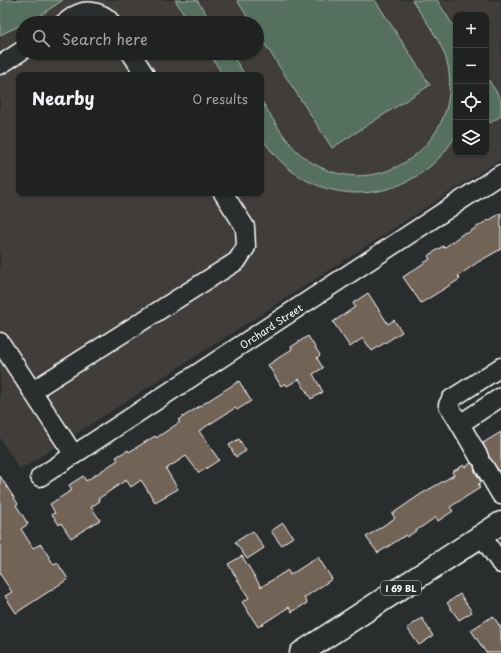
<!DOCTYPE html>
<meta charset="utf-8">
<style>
:root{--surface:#202222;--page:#282a2a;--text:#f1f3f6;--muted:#a2a4a5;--line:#3d3f40}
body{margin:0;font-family:"Playpen Sans",sans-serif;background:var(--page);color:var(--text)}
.controls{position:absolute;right:12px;top:12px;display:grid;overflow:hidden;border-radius:8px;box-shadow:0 1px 3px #0004}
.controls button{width:36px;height:36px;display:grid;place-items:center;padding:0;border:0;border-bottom:1px solid var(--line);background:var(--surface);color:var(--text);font:20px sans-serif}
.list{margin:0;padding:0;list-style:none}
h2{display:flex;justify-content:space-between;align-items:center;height:52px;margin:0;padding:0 16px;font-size:17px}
h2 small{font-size:13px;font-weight:400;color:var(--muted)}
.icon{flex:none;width:22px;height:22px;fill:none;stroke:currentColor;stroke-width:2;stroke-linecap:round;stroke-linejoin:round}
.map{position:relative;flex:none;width:501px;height:653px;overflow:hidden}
.search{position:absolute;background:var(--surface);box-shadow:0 1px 3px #0004;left:16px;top:16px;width:248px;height:44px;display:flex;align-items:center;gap:10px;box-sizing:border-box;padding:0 14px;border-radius:22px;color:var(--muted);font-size:15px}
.panel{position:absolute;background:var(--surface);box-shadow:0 1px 3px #0004;left:16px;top:72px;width:248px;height:124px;border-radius:8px}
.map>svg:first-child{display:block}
</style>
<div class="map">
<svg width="501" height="653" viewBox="0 0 501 653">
<rect width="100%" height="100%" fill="#2a2d2e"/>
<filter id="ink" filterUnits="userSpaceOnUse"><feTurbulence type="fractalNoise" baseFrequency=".025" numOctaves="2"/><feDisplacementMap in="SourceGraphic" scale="8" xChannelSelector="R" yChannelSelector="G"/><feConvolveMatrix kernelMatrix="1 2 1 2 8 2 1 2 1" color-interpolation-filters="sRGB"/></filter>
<g filter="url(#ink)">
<path fill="#3f3e3a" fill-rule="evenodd" d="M 0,0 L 501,0 L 501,159 L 20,470 L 0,438 ZM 456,15 L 486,15 L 486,153 L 456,153 ZM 23,23 L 257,23 L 257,53 L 23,53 ZM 19,75 L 261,75 L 261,193 L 19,193 Z"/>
<g fill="#55705e" stroke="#aab8ae">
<polygon points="0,0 63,0 38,17 23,23 23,24 0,35"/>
<polygon points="175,0 197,0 212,23 190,23"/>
<polygon points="237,0 375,0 430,85 332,148 257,32 257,23 251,23"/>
<path d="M 412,0 L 437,0 L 456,30 L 456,135 C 422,195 344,212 289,169 C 281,162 263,144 261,134 C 259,123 261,111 261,100 C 277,125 290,152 318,166 C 385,200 462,140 448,66 C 443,42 425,21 412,0 Z"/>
<polygon points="209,53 231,53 245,75 223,75"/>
<polygon points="486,76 501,99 501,116 490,123 486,117"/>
</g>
<g fill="#716457" stroke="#fff">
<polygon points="501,213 501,249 478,262 458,276 460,279 421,303 403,277 430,259 428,256 443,246 444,248 465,232 466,234 488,220 488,221"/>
<polygon points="368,293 388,324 394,320 402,332 372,351 363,338 350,347 333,322 355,307 353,303"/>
<polygon points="308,336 320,355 317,358 323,368 313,374 323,392 311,399 299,379 287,386 285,383 281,386 268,365 292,349 291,347"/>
<polygon points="239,381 251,401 237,410 235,408 199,431 219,460 199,473 186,456 166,469 178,489 155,502 141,480 131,487 126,480 98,499 100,501 91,507 100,520 71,538 61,523 59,525 52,514 55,513 50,504 72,490 69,485 83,476 86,481 118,460 116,457 128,450 129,452 155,436 156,438 180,422 178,420"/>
<polygon points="501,432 501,470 499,471 489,457 483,443"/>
<polygon points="239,439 246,451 236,457 229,445"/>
<polygon points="471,463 474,466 475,471 481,482 478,485 480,488 450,507 453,511 438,521 436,517 407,537 406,535 378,553 366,537 395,518 392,514 421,494 454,475 452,472 464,465 465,467"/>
<polygon points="0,476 18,504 16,505 28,524 21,529 33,548 41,544 54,565 57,562 68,579 16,613 5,596 12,592 0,574"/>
<polygon points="283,523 293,537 281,545 271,531"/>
<polygon points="253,531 264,548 247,559 235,542"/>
<polygon points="242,556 261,587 288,570 290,575 318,557 332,579 304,598 307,603 292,612 289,607 258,627 242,602 249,598 228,564"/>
<polygon points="460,594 472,612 459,620 447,603"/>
<polygon points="493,616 501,628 501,653 486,653 471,630"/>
<polygon points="422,618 433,636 419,645 407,628"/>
</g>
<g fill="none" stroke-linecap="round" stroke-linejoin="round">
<g stroke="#fff" stroke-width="21">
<g id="minor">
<path d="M 64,23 C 69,20 75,14 80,13 C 90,9 106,14 111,23"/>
<polyline points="131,53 145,75"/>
<polyline points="0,65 23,50"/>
<polyline points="0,342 32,391"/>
<polyline points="460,424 448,405 451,399 501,367"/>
<polyline points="74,455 32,391 237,261 246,247 245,227 223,193"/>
<polyline points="479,457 460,424 501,397"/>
<polyline points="484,466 501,495"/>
<path id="s1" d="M 40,477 L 501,174"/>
<polyline points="482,536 501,564"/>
</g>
</g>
<g stroke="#fff" stroke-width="25">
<polyline id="major" points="301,653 501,523"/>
</g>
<use href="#minor" stroke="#2a2d2e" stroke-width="18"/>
<use href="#major" stroke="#2a2d2e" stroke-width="22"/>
</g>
</g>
<g text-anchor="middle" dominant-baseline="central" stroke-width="3.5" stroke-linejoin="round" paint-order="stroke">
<rect fill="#2a2d2e" stroke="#bfc0c0" stroke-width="1" x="381" y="581" width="40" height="14" rx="3"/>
<g font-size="9" font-weight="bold" fill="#fff">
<text x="401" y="588">I 69 BL</text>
</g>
<g font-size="10" fill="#fff" stroke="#2a2d2e">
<text stroke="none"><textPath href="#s1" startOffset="276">Orchard Street</textPath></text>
</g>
</g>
</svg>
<div class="controls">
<button>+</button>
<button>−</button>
<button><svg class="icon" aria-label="locate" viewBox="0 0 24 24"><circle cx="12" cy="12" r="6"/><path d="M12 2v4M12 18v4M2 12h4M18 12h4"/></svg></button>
<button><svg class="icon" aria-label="layers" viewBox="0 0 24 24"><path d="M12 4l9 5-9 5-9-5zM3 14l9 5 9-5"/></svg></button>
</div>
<div class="search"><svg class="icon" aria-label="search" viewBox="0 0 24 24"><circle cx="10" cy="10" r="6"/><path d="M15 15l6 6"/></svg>Search here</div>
<section class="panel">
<h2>Nearby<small>0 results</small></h2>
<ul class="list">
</ul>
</section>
</div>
